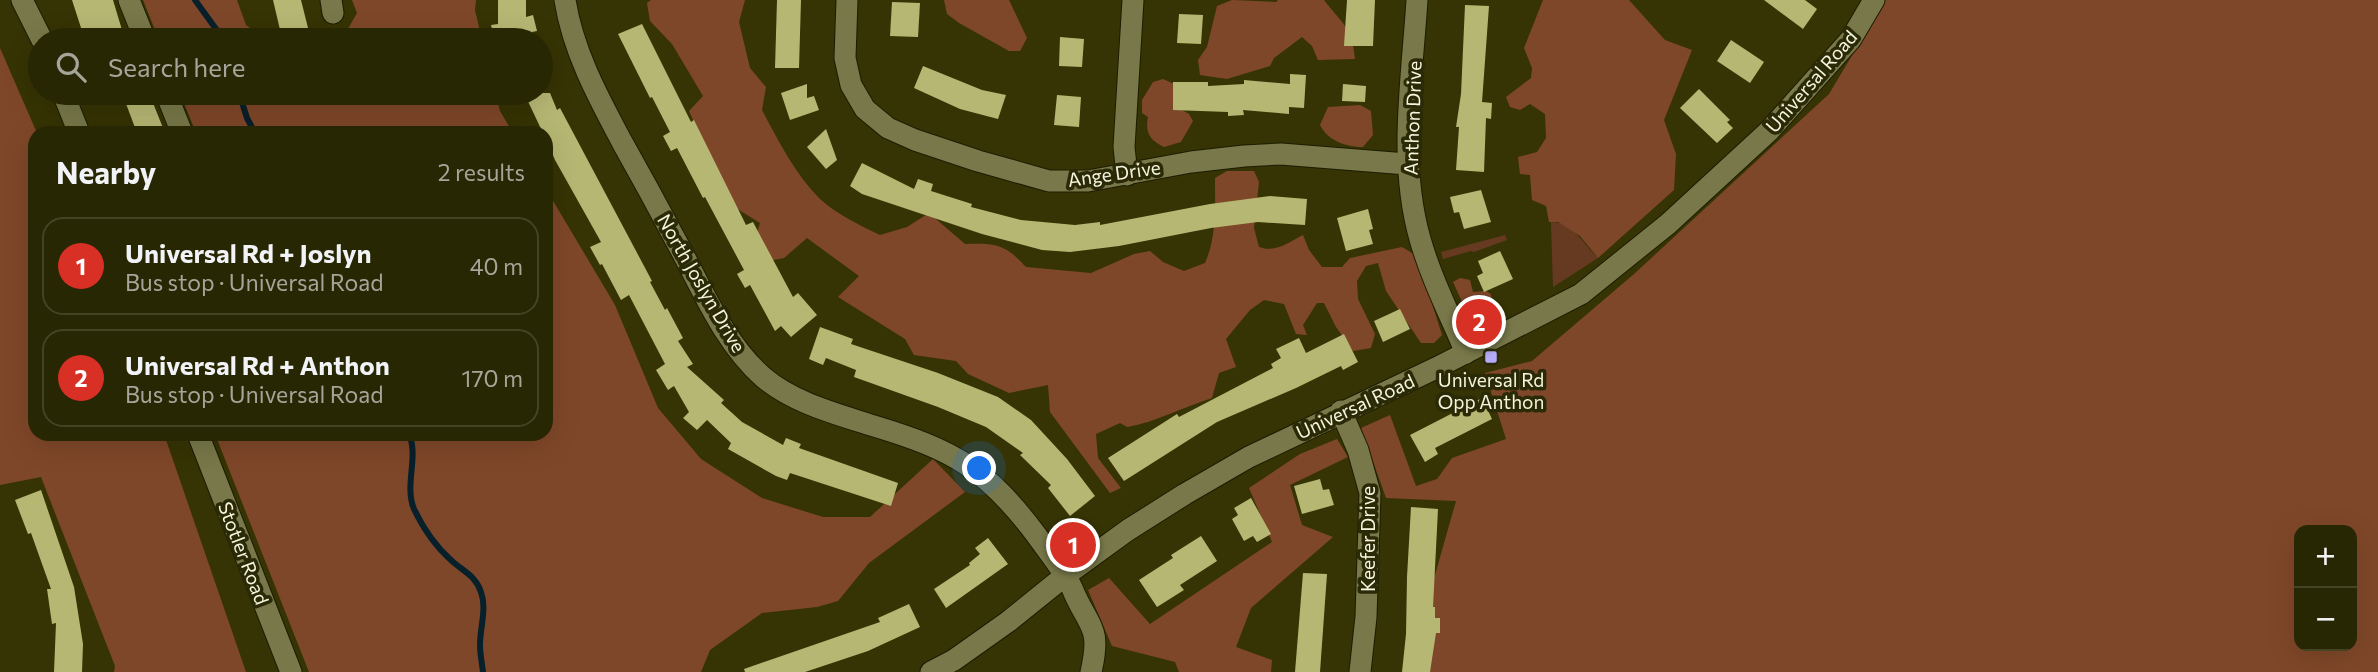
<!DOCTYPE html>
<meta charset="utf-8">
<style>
:root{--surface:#282703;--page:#302f0d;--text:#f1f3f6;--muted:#a5a59a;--line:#444425;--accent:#d93025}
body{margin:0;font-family:Commissioner,sans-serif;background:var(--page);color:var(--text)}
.controls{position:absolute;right:21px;bottom:21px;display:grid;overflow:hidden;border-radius:14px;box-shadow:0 7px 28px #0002}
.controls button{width:63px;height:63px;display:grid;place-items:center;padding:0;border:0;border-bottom:2px solid var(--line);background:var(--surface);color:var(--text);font:35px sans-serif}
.you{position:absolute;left:980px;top:469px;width:24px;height:24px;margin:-18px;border:5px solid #fff;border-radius:50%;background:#1a73e8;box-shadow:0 0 0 10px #1a73e833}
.badge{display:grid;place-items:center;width:46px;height:46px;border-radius:50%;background:var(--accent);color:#fff;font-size:23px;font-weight:700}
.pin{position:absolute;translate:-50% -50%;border:4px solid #fff;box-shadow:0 2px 7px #0006}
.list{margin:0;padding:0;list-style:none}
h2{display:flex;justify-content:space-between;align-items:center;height:91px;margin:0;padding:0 28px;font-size:30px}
h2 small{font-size:23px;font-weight:400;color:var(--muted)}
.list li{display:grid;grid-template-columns:46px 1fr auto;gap:21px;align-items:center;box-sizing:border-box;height:98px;margin:0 14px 14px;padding:0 14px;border:2px solid var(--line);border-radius:21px}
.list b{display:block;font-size:26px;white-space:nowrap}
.list p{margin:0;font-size:23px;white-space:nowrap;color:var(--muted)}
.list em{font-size:23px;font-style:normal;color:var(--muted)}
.icon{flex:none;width:38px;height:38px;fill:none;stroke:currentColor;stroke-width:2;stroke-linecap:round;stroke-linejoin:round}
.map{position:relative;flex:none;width:2378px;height:672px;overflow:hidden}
.search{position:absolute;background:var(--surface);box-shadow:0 7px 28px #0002;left:28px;top:28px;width:525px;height:77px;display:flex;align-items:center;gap:18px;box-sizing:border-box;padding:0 24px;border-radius:38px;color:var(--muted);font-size:26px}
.panel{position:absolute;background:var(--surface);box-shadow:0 7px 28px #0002;left:28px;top:126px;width:525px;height:315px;border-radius:21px}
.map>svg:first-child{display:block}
</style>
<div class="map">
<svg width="2378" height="672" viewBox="0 0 2378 672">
<rect width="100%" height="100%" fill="#363404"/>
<g fill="#663a21">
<path d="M 1551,222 C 1573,222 1585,246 1598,258 L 1553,287 Z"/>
<polygon points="1505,235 1507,240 1474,252 1471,251 1443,259 1441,252"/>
</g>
<g fill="#7f4729" fill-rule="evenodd">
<polygon points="143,0 237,0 246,25 266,40 159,40"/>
<polygon points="352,0 476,0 475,10 482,40 328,40 345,34 357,13"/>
<path d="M 651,0 L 745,0 L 739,22 L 750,68 L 766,87 L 762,110 C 778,140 795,174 819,198 C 836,214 859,225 880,235 L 907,227 L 929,213 L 965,244 C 996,243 1005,244 1026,267 L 1091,273 L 1134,254 L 1150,251 L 1163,262 L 1184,271 L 1205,263 C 1217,236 1215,207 1215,178 L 1227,171 L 1254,171 L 1259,182 L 1254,228 L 1259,247 C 1276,253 1287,243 1303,235 L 1309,250 L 1322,267 L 1342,267 L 1350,258 L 1402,247 L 1417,256 L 1442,335 L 1434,343 L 1421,343 L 1386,291 L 1378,263 L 1366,266 L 1357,281 L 1358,299 L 1375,334 L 1371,348 L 1353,351 L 1336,327 L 1324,303 L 1317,303 L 1303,325 L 1307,335 L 1296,334 L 1284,304 L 1264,300 L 1250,310 L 1226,339 L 1236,367 L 1219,373 L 1212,398 C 1183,407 1156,422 1127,427 L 1120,423 L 1096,434 L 1098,458 L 1121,488 L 1110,493 L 1050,412 L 1048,385 L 1009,393 L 968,374 L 956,361 L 914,355 L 905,339 L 838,297 L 859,276 L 807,238 L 784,258 L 768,261 L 753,246 L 760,223 L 731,205 L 689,111 L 703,96 L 672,44 L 650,21 L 647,3 Z"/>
<polygon points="944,0 1009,0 1027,38 1020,51 1009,51 959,23 947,14"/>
<path d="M 1232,0 L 1276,2 L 1278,0 L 1324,0 C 1342,24 1352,26 1355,59 L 1318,60 L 1312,46 L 1302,37 L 1274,58 L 1270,66 L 1227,79 L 1200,75 L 1198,60 L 1207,47 L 1217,6 Z"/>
<polygon points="1543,0 1629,0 1665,40 1692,50 1664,120 1676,154 1674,190 1598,258 1580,236 1558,222 1549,222 1546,206 1532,200 1530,175 1520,174 1518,157 1537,152 1546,138 1545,114 1530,104 1520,110 1510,107 1506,97 1531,78 1532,68 1524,48"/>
<path d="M 1885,0 L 2378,0 L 2378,672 L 1415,672 L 1423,617 L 1456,501 L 1386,498 L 1361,428 L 1390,415 L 1416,486 L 1437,479 L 1452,458 L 1506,439 L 1485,373 L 1532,361 L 1634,274 L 1829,94 ZM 2299,530 L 2352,530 L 2352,646 L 2299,646 Z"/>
<polygon points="0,48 37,133 35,434 164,434 246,672 114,672 115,666 41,477 0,485"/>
<path d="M 1163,79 L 1181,87 L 1182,110 L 1189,114 L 1193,121 L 1181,142 L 1164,147 C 1150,140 1145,133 1148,117 L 1142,113 L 1142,100 L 1153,82 Z"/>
<polygon points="180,93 495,93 500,111 513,133 196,133"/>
<path d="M 1360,105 L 1371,111 L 1373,135 L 1363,147 C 1346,147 1328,141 1320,125 L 1328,107 Z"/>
<polygon points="546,189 615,305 658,408 701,459 762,498 823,517 870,517 933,459 965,492 869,563 838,601 817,607 762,613 710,650 701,672 309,672 215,434 546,434"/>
<polygon points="1460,278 1470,280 1473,292 1486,291 1491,294 1493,306 1488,314 1469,317 1453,282"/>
<polygon points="1337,439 1348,457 1290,485 1302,525 1333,537 1251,608 1236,647 1272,660 1271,672 1179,672 1175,662 1112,646 1088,590 1109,578 1150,624 1272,542 1249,488 1300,454"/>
</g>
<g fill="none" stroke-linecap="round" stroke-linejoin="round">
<g stroke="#08202a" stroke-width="6">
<polyline points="195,0 224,40"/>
<polyline points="239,93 247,118 255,133"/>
<path d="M 409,434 C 419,457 404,485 414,509 C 423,528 436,547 452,561 C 463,571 476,576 481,592 C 487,609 480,627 480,645 C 480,654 482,663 483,672"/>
</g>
</g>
<g fill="#b7b774">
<polygon points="72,0 113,0 125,40 95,40 92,31 83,34"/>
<polygon points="273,0 301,0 308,28 281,34"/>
<polygon points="498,0 526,0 526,17 533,15 537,31 532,32 536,40 495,40 491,25 498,24"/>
<polygon points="777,0 801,0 799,68 775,68"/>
<polygon points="1347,0 1375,0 1373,46 1344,46"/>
<polygon points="1764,0 1805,0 1817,9 1803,29"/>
<polygon points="892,2 920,3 918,37 890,36"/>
<polygon points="1465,5 1489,6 1482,102 1492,103 1491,119 1486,118 1484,172 1456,170 1459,127 1456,127 1461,94"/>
<polygon points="1179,14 1203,15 1201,44 1177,43"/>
<polygon points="642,24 691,122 694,120 746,225 753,222 793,297 798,293 817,315 791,337 781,326 775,331 750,285 745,288 737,274 744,270 705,197 703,198 677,148 671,151 663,136 670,132 652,97 650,98 618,34"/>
<polygon points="1060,37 1084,39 1082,67 1059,66"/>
<polygon points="1731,40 1764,62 1750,83 1717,61"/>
<polygon points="923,66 982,90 1006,95 998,119 960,109 914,88"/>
<polygon points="1290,74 1306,75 1304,108 1289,107 1289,114 1243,110 1244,115 1228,116 1228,112 1173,110 1173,82 1208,82 1208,86 1244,84 1244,80 1290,84"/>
<polygon points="807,84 807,98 814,96 819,110 790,120 781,93"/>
<polygon points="1343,84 1366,86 1365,102 1342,101"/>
<polygon points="1699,89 1730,120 1727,122 1733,128 1717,143 1680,108"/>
<polygon points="122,93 149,93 165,133 137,133"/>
<polygon points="524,93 550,93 557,110 560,108 652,281 650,282 665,310 667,308 683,338 678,341 693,364 687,367 724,400 721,403 742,422 783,445 786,438 801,444 799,448 898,483 891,506 790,473 787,480 776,476 728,449 731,443 707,420 697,430 683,418 689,412 674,386 668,390 656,370 665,364 629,295 621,300 602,264 600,265 590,247 601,242 555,160 546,139 546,133 543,133"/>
<polygon points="1057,95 1081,97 1079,127 1054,125"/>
<polygon points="826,129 837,160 826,169 807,147"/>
<polygon points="862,163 914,189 918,179 933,184 931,191 972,204 971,207 1021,220 1075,225 1100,222 1100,225 1210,204 1270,196 1307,199 1305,225 1258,222 1211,228 1119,246 1070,252 1042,250 982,234 862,194 850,186"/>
<polygon points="1481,190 1491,222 1464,229 1459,212 1454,213 1450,197"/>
<polygon points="1368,209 1373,229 1369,230 1373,244 1346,251 1337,218"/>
<polygon points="1500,251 1513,279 1484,292 1477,276 1483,273 1478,261"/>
<polygon points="1400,309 1410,329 1383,342 1374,321"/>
<polygon points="820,327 853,339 851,344 938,373 998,397 1031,420 1067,459 1095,496 1070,516 1048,488 1051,485 1020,455 1023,453 986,427 938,407 854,377 856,370 826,358 823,365 809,359"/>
<polygon points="1344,334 1358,362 1343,370 1341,366 1296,388 1217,422 1124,481 1108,458 1177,414 1179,417 1273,368 1271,364 1281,358 1276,349 1299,338 1306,353"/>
<polygon points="1482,398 1492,419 1435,448 1438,454 1425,462 1410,435"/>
<polygon points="1320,479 1323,490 1329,489 1334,505 1302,514 1294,486"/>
<polygon points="41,490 74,587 83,644 82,672 54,672 56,623 52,624 47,589 51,589 31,533 28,534 15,500"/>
<polygon points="1251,498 1271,534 1257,542 1253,536 1244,541 1232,519 1238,515 1234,508"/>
<polygon points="1411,507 1438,509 1433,607 1435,607 1435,618 1440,618 1440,633 1436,633 1430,672 1402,672 1406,634 1407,577"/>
<polygon points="1201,536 1217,561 1180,585 1184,590 1157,607 1139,580 1173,558 1171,555"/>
<polygon points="988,538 1008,564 946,608 934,589 970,565 969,563 980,554 975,548"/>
<polygon points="1303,573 1327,574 1320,672 1295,672"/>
<polygon points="909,604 920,627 868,651 805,672 745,672 744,669 880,622 878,618"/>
</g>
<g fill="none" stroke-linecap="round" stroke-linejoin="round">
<g stroke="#1d1c00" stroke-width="23">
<g id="minor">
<polyline points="22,0 42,40"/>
<polyline points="129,0 145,40"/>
<polyline points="331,0 333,13"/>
<path d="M 565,0 C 573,51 598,97 622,142 C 640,174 658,207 675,239 C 701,286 723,342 763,377 C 793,403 837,414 874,426 C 954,450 987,469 1037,536 C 1049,553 1063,569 1072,588 C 1088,628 1102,624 1091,672"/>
<polyline points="847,0 845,58 851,85 865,109 888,128 915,140 978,161 1049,181 1088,181 1191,162 1244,156 1281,154 1407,164"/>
<path d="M 1417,0 C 1412,79 1398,162 1420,239 C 1431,278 1450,315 1466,353"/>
<polyline points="63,93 79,133"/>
<polyline points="166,93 182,133"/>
<polyline points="1127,175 1124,147 1133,0"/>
<polyline points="1341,411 1358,450 1370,493 1366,617 1360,672"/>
<polyline points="198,434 291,672"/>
<polyline points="931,672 954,660 1009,621 1066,575 1128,530 1185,494 1249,457 1436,368 1581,294 1668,224 1769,131 1851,39 1874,0"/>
</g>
</g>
<use href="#minor" stroke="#78784a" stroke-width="21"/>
</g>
<rect fill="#b4acf9" stroke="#2b2a07" stroke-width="2.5" x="1484" y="350" width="14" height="14" rx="3.5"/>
<g text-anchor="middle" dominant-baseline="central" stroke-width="7" stroke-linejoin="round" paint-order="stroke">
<g font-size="19" fill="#f4f5dc" stroke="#2b2a07">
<text transform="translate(1811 81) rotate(-49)">Universal Road</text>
<text transform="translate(1412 118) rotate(-88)">Anthon Drive</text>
<text transform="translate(1114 173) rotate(-8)">Ange Drive</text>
<text transform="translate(702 283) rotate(60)">North Joslyn Drive</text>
<text transform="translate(1355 406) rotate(-25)">Universal Road</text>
<text transform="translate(1367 539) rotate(-90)">Keefer Drive</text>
<text transform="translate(244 553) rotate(69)">Stotler Road</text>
</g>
<g font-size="19" fill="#f4f5dc" stroke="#2b2a07">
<text x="1491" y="379">Universal Rd<tspan x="1491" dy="22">Opp Anthon</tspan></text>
</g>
</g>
</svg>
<div class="controls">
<button>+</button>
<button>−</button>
</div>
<div class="you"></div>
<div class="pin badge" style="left:1073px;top:545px">1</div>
<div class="pin badge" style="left:1479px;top:322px">2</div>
<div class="search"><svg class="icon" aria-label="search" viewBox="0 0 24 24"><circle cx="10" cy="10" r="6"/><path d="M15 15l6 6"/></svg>Search here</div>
<section class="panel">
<h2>Nearby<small>2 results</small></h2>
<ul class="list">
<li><span class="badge">1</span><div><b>Universal Rd + Joslyn</b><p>Bus stop · Universal Road</p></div><em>40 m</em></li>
<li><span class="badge">2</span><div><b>Universal Rd + Anthon</b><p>Bus stop · Universal Road</p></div><em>170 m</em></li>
</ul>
</section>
</div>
